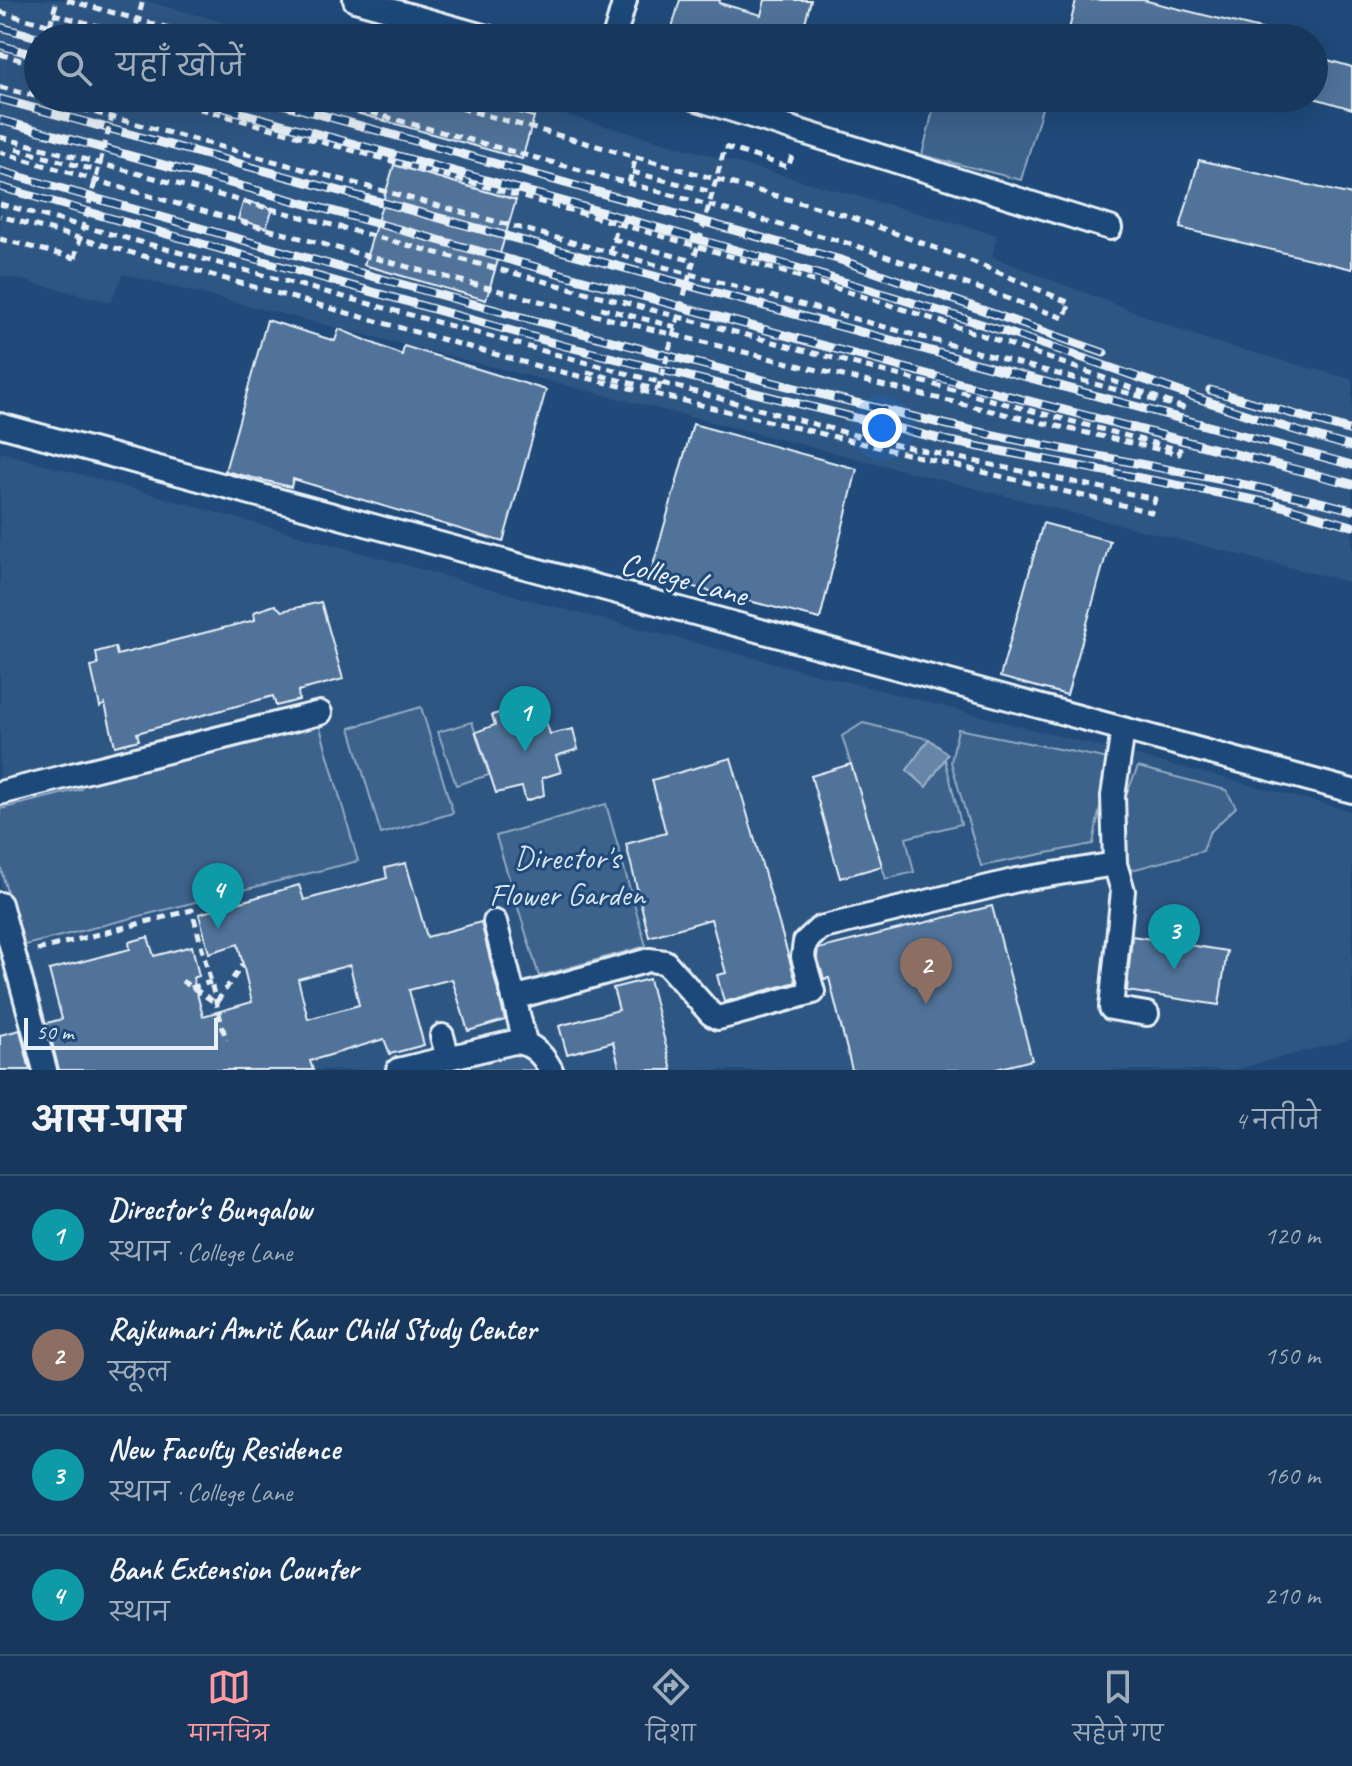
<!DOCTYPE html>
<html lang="hi">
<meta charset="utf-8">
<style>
:root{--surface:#17385c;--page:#244365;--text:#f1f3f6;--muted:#9eacbb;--line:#365272;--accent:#ff9aa2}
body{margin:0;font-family:Caveat,"Playpen Sans Deva",sans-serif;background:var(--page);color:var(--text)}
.scale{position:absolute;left:24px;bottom:20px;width:194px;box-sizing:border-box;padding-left:8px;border:4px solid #e8f1f8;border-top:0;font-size:22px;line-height:28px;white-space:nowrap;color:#e8f1f8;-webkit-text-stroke:6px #1f4a7a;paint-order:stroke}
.you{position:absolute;left:882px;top:428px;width:28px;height:28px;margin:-20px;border:6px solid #fff;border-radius:50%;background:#1a73e8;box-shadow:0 0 0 12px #1a73e833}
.badge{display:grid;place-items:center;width:52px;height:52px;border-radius:50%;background:var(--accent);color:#fff;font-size:26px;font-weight:700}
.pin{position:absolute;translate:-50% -66px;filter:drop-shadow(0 2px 4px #0008)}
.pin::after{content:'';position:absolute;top:42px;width:28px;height:24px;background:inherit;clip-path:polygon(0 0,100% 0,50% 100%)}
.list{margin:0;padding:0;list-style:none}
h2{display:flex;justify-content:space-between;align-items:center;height:104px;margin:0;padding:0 32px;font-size:34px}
h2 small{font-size:26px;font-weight:400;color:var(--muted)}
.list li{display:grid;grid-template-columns:52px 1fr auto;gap:24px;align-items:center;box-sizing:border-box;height:120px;padding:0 32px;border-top:2px solid var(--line)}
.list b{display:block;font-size:30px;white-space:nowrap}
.list p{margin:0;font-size:26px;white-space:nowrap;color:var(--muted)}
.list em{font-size:26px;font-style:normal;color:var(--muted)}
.icon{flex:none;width:44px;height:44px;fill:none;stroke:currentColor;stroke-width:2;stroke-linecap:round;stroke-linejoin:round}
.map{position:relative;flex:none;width:1352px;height:1070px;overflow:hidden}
.search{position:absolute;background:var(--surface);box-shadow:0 8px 32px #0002;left:24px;right:24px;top:24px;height:88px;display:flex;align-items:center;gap:20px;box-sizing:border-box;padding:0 28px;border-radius:44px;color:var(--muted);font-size:30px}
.sheet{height:584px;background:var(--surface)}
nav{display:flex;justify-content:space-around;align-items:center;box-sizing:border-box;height:112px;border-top:2px solid var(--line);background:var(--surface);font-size:22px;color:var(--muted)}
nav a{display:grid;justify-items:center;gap:4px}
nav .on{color:var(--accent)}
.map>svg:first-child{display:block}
</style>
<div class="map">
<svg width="1352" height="1070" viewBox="0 0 1352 1070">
<rect width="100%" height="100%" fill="#1f4a7a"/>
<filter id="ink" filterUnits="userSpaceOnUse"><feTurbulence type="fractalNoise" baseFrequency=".0125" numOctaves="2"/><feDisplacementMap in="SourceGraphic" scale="16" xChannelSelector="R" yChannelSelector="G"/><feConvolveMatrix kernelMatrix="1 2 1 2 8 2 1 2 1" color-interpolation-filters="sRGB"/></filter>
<g filter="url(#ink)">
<g fill="#2e5683">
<polygon points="0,0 142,0 283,38 38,38 38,98 505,98 997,235 992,257 1210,341 1352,379 1352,583 123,274 111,302 0,275"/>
<polygon points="0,452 559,608 1352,811 1352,1039 1233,1070 0,1070"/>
</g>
<g fill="#3c628c" stroke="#92aac2" stroke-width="2">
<polygon points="936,98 1045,98 1021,180 922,155"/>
<polygon points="421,707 453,813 381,834 350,728"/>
<polygon points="472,722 489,775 456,785 438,732"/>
<polygon points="863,723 929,739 907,770 926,786 945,759 961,824 906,838 914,872 886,879 842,736"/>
<polygon points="319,724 358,861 21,946 0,865 0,809 81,789 79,782"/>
<polygon points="958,729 1109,759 1093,844 981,866 951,762"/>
<polygon points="1138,767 1226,790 1236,807 1209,833 1203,851 1128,871 1125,797"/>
<polygon points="606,804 646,946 539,976 496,836"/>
<polygon points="521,1053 532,1059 535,1070 452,1070"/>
</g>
<polygon fill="#6685a7" stroke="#9ab0c7" stroke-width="2" points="929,739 948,754 926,787 907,770"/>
<g fill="#517399" stroke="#e8f1f8" stroke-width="2" fill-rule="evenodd">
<polygon points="680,0 720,0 719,3 761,15 765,0 811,0 801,38 669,38"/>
<polygon points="1076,0 1143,0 1265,30 1264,38 1067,38"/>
<polygon points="1314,56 1352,67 1352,109 1314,98"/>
<polygon points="324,98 464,98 534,117 522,159 324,104"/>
<polygon points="1199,160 1352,195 1352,269 1180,228"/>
<polygon points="394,165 516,200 486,300 364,265"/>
<polygon points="244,200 273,209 266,228 238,219"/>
<polygon points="267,320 335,341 339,329 402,355 404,346 546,390 503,542 293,479 291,487 225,471"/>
<polygon points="693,424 857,469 820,619 650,576"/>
<polygon points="1043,523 1110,541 1067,695 1000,677"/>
<polygon points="321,602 343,679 298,691 299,700 276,706 273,696 137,733 139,740 115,746 105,704 100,707 91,667 98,665 96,652 115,647 117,655 255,620 254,612 275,605 282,611"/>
<polygon points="534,703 543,713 550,734 573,729 578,749 556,756 561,772 542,778 544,795 526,801 522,787 496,793 476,732 495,725 492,715"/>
<polygon points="731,758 796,982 724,1002 717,975 726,973 711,919 649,937 626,844 666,833 652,780"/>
<polygon points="851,764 882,866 840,878 811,776"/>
<path d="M 406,863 L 427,937 L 481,922 L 505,1020 L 468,1031 L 452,979 L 409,990 L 424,1045 L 390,1054 L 384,1039 L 310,1061 L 313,1070 L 59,1070 L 47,1023 L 62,1019 L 49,970 L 130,949 L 129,942 L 148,937 L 154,956 L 192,946 L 199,976 L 193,978 L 203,1016 L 252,1002 L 238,944 L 209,953 L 199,914 L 299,885 L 304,900 L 387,878 L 385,868 ZM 350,965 L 359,1005 L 308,1019 L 298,979 Z"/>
<polygon points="992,906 1032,1060 992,1070 852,1070 829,978 824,979 817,956 818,949"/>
<polygon points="1132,936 1227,951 1219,1005 1127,991"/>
<polygon points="649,979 672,1070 620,1070 613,1042 567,1054 559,1026 619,1010 613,988"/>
<polygon points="20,1030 30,1070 0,1070 0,1035"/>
</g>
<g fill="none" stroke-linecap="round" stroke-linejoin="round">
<g stroke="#e8f1f8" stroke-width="28">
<g id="minor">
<polyline points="355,0 490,38"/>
<polyline points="614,38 625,0"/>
<polyline points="694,98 1110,228"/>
<polyline points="0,425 1352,791"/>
<polyline points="0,793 320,713"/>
<polyline points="1115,864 1123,891 1111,1008 1147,1014"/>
<polyline points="0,904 45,1070"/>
<polyline points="495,922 525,1042"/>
<polyline points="514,998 649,960 665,962 711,1014 718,1018 730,1015 813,992 803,957 805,942 820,928 1017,880 1115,864 1113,796 1123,730"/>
<polyline points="442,1036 448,1058"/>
<path d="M 398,1070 L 514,1042 C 531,1042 543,1055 551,1070"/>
</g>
</g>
<g stroke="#e8f1f8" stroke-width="5" stroke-dasharray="8 6" stroke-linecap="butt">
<polyline points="67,0 205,38"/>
<polyline points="0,12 96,38"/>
<polyline points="53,14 145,38"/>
<polyline points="50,25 57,0"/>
<polyline points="0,54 38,65"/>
<polyline points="0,87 38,97"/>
<polyline points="31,95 38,71"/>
<path d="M 41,98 L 1187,409 C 853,280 505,193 160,98"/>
<polyline points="101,98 116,102"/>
<polyline points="317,98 854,245 1064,318 1070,303 974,262 845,215 424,98"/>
<path d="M 0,137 L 1180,450 L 1179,454 C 783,364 389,269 0,152"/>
<polyline points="725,147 788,167 794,151"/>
<polyline points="16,149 98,171"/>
<polyline points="632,172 712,192"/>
<polyline points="629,183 636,157"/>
<polyline points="0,204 873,440 1155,499 1151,512 541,367 0,216"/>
<polyline points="0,239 75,258"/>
<polyline points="613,239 693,261"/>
<polyline points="610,253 618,224"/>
<polyline points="601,308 676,327"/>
<polyline points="587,372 658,390"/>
<polyline points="37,950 192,910 226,1040"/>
<polyline points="182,981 216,1003 243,964"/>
<polyline points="191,988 211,982"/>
</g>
<use href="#minor" stroke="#1f4a7a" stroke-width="22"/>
<g stroke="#e8f1f8" stroke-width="9">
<g id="rail">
<polyline points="0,27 41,38"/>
<polyline points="0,45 38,56"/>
<path d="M 188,98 C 453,172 719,241 981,324 C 1105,363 1226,412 1352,447"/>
<polyline points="261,98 841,260 1104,353"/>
<polyline points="0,99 1352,465"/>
<polyline points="0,120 963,384 1352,484"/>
<path d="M 0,171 C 314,261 629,350 948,425 C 1082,456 1219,475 1352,510"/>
<polyline points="0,187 565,346 949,441 1275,504 1352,526"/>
<polyline points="1210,390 1352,431"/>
</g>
</g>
<use href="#rail" stroke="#1f4a7a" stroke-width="6" stroke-dasharray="18" stroke-linecap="butt"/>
<g stroke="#e8f1f8" stroke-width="5" stroke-dasharray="8 6" stroke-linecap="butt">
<polyline points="133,38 143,0"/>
<polyline points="75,258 117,98"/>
<polyline points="658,390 725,147"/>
</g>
</g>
</g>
<g text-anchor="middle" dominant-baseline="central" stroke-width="6" stroke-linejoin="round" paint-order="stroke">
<g font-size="32" fill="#e8f1f8" stroke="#1f4a7a">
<text transform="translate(684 579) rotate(15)">College Lane</text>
</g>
<g font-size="32" fill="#d7e3ed" stroke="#1f4a7a">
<text x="567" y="857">Director's<tspan x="567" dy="37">Flower Garden</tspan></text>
</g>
</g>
</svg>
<div class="scale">50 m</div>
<div class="you"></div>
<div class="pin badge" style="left:525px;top:752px;background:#0f9aa8">1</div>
<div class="pin badge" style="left:926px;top:1004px;background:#8d6e63">2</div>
<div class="pin badge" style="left:1174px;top:970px;background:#0f9aa8">3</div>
<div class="pin badge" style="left:218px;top:929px;background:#0f9aa8">4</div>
<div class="search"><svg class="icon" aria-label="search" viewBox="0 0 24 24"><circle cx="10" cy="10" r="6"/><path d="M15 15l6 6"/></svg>यहाँ खोजें</div>
</div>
<section class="sheet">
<h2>आस-पास<small>4 नतीजे</small></h2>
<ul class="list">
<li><span class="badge" style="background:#0f9aa8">1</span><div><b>Director's Bungalow</b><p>स्थान · College Lane</p></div><em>120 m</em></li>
<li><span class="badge" style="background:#8d6e63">2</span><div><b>Rajkumari Amrit Kaur Child Study Center</b><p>स्कूल</p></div><em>150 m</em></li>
<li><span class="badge" style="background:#0f9aa8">3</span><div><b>New Faculty Residence</b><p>स्थान · College Lane</p></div><em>160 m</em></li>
<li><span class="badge" style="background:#0f9aa8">4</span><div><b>Bank Extension Counter</b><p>स्थान</p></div><em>210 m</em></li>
</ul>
</section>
<nav>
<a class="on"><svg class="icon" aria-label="map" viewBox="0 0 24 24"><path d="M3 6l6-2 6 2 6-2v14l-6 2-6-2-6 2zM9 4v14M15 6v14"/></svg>मानचित्र</a>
<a><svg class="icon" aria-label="directions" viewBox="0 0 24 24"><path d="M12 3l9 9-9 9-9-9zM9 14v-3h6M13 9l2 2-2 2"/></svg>दिशा</a>
<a><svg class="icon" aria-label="saved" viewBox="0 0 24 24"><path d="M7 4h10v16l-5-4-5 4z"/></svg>सहेजे गए</a>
</nav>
